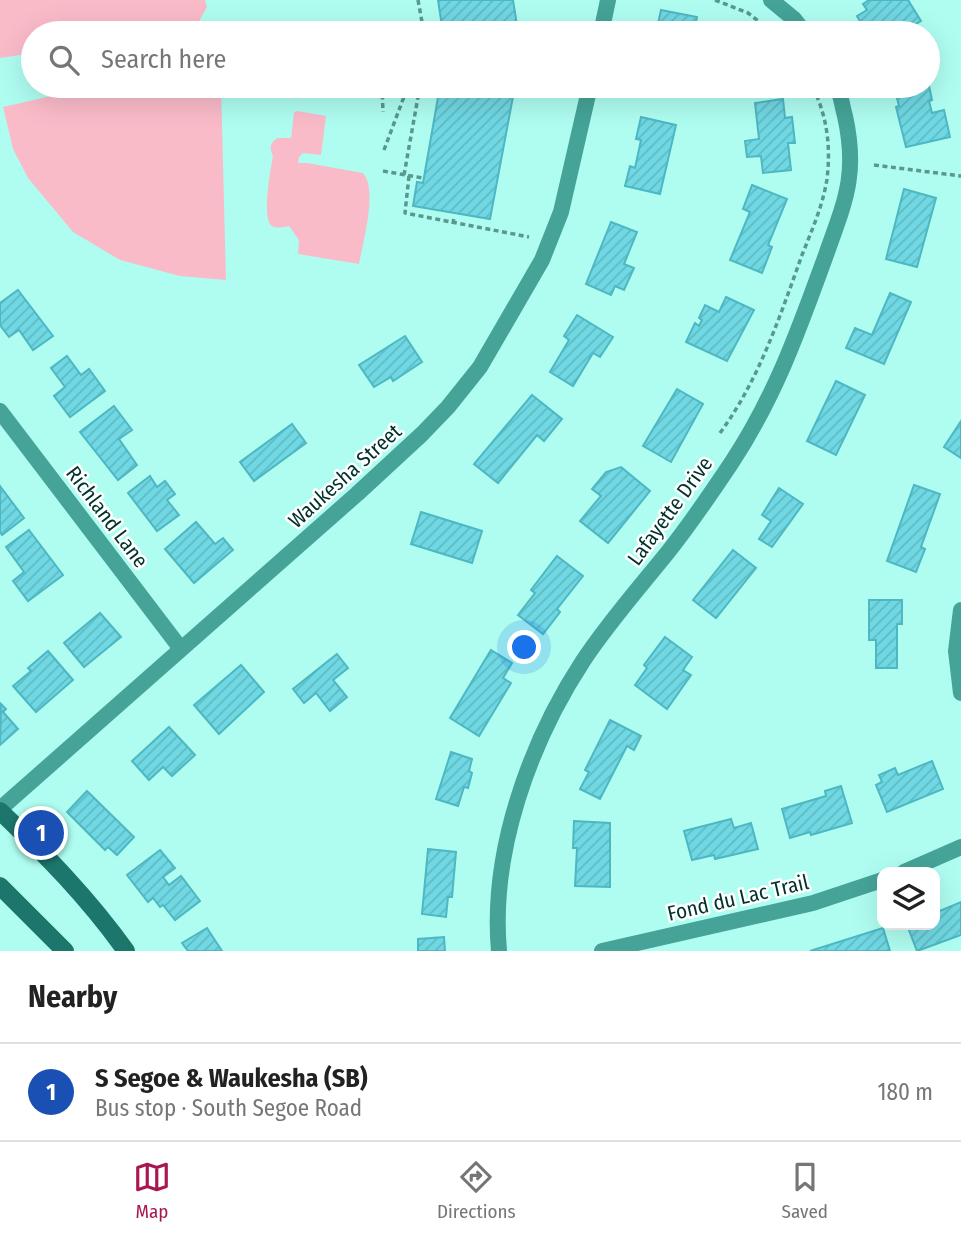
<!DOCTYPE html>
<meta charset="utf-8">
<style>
:root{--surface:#fff;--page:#f2f2f2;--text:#222;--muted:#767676;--line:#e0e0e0;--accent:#a81751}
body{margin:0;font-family:"Fira Sans Condensed",sans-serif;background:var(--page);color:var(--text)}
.controls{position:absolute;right:21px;bottom:21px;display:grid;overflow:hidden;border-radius:14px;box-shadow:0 7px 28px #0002}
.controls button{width:63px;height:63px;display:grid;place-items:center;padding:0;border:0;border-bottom:2px solid var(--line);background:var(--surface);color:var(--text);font:35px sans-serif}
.you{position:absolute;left:525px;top:648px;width:24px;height:24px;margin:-18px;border:5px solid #fff;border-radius:50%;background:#1a73e8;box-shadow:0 0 0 10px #1a73e833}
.badge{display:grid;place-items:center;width:46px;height:46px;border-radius:50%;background:var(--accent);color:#fff;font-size:23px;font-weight:700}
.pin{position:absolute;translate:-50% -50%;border:4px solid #fff;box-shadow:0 2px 7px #0006}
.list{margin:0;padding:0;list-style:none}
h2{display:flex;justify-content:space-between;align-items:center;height:91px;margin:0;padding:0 28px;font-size:30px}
h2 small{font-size:23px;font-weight:400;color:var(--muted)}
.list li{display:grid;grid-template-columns:46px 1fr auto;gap:21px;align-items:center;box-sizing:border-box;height:98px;padding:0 28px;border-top:2px solid var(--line)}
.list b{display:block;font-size:26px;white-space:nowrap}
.list p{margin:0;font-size:23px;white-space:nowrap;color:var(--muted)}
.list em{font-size:23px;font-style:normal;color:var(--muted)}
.icon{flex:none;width:38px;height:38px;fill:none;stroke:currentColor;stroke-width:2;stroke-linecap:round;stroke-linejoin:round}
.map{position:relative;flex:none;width:961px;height:951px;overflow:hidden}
.search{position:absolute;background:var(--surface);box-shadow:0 7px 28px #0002;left:21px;right:21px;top:21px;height:77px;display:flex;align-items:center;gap:18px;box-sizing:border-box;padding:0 24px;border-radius:38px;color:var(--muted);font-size:26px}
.sheet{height:189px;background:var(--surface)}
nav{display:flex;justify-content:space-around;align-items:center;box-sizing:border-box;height:98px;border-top:2px solid var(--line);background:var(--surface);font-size:19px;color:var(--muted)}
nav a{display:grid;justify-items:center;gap:4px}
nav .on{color:var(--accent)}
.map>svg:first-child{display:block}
</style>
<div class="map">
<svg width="961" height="951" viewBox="0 0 961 951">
<defs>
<pattern id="building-hatch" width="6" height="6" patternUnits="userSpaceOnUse" patternTransform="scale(1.75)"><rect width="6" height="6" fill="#70d8e3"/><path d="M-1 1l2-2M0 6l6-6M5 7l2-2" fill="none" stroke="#5fbac3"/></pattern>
</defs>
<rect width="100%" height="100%" fill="#affdf1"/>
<g fill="#fabbc9">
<polygon points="0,0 205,0 207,7 194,30 172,33 33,33 33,53 0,58"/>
<polygon points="95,86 221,86 226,280 180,276 120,260 73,232 28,178 13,149 3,107"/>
<path d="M 297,111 L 326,116 L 321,155 L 303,153 L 299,157 L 298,163 L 307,163 L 363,173 C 378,189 363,242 359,264 L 298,254 L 299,240 L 289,226 C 284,227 277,229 272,226 C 261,220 271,167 273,156 C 269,148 270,142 278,138 L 291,138 L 294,113 Z"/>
</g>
<g fill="url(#building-hatch)" stroke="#4db7c2" stroke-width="2">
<polygon points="438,0 513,0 517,25 495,28 495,33 443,33"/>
<polygon points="869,0 908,0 921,21 901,33 889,33 886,27 876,33 867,33 857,16 867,10 863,4"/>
<polygon points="661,10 697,17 694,33 656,33"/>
<polygon points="928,81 932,100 929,101 932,113 944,110 950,137 906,147 896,107 899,106 894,86 928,86"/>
<polygon points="440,86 515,86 490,219 413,206 417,182 423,183"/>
<polygon points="783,99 785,118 792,117 795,143 788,143 791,170 763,173 761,156 747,157 745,141 759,139 755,103"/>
<polygon points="641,117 676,125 660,194 625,186 630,166 635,168 641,140 636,139"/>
<polygon points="752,185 787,199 768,245 772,247 762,273 730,260 750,212 743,209"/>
<polygon points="904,189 936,198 917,267 886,259"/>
<polygon points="611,222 637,232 624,264 634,268 624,290 615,286 611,295 586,284"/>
<polygon points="18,290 53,336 33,350 19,330 9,337 0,325 0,303"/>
<polygon points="890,293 911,302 884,364 846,348 855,328 872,335"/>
<polygon points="726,297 754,310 727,361 686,342 695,323 699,326 702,320 699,318 705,305 719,312"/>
<polygon points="577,315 613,337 600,357 593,353 573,386 550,372 569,340 564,336"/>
<polygon points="405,336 422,362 393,381 391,377 374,387 359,365"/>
<polygon points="67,356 81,375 89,369 105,391 70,417 54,396 65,387 51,368"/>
<polygon points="836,381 865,395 836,455 807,441"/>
<polygon points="677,389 703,404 671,462 643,446"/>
<polygon points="532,395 562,419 544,441 537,435 498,483 474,464"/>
<polygon points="114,406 132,430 119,439 137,465 118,480 80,432"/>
<polygon points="961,421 961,458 944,447"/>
<polygon points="292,424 306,443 254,481 240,462"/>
<polygon points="621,467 650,491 608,543 580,521 601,496 592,489 606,472"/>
<polygon points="150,476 157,487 165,481 175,494 167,500 179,515 157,531 128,493"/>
<polygon points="914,485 940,494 921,547 925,549 916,572 887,561"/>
<polygon points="0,486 24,518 2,535 0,532"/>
<polygon points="779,488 803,504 772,547 759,539 771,521 762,515"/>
<polygon points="421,512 482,531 472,563 411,544"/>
<polygon points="196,522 215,544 223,538 233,550 194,583 165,549"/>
<polygon points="29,530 63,575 28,601 13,581 24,572 6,547"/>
<polygon points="733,550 756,568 716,618 693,600"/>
<polygon points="557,556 583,576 557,609 560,612 543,634 518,615 535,593 531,590"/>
<polygon points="869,600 902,600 902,624 897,624 897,668 876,668 876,640 869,640"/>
<polygon points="100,613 121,637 84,667 64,643"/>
<polygon points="665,637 692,657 683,670 691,675 667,709 635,685 647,668 644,665"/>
<polygon points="491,650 512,663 503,678 511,683 479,736 450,718"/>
<polygon points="48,651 73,680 36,712 13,686 31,671 28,668"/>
<polygon points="337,654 348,668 333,680 347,697 330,711 316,693 304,703 293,689"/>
<polygon points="241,665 264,692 219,734 194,705"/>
<polygon points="1,704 6,709 3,712 18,729 0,745"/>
<polygon points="610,720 641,736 634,750 627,746 600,799 580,789 589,772 585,770"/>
<polygon points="169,727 195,755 172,776 163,767 149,780 132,761"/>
<polygon points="451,752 472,759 469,771 472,773 468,788 464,787 458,806 436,799"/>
<polygon points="932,761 943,789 887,812 876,785 882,782 879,775 895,768 898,775"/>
<polygon points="841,786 852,823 811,835 810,832 790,838 782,809 826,796 825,791"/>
<polygon points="87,791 134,837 117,855 108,847 105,850 67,812"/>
<polygon points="731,819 734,828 751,823 758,849 715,859 714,855 692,860 684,831"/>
<polygon points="574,821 610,823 610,887 575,886 577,848 573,848"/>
<polygon points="428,849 456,852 452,897 448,897 446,917 422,914"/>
<polygon points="160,850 175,868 163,877 169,885 181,876 200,901 175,920 163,905 160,907 153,898 148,902 127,875"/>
<polygon points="961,902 961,935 917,951 907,925 935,925 935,913"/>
<polygon points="207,928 222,951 188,951 182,943"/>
<polygon points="883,928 890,951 810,951"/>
<polygon points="444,937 445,951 418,951 418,939"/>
</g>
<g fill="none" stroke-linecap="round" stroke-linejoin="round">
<g stroke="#59988f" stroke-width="3.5" stroke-dasharray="5 3.5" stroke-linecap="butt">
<polyline points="418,0 424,33"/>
<polyline points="715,0 748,13 774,33"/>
<polyline points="382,86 383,112"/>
<polyline points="384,150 408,86"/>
<polyline points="874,165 961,176"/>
<polyline points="383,171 423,178"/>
<polyline points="404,175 420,86"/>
<polyline points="409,176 405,213 529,237"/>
<polyline points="453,224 454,216"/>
<path d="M 720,433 C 759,380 780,316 802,255 C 812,230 823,205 827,179 C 831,146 827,115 812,86"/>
</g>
<g stroke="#45a398" stroke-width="16">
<polyline points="771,0 794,19 805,33"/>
<polyline points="601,33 608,0"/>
<polyline points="0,411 181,649"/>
<polyline points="961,610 956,651 961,693"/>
<polyline points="0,809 357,494 422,434 448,407 480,367 542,260 561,212 590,86"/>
<polyline points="904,872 961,847"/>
<path d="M 499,951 C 490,852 530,742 583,661 C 608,623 639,588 668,552 C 691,523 712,492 732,462 C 776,395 799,329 826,255 C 845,201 858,175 845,116 C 842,106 841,95 837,86"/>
<polyline points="602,951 813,903 882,880"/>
</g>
<g stroke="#1d766c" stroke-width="18">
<path d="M 0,811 C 46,855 89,899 126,951"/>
<polyline points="0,886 65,951"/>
</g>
</g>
<g text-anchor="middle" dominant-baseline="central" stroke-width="5" stroke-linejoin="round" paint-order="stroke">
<g font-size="21" fill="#01312c" stroke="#fff">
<text transform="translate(345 476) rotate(-42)">Waukesha Street</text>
<text transform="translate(670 511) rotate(-54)">Lafayette Drive</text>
<text transform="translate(107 517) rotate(53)">Richland Lane</text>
<text transform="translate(738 898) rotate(-13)">Fond du Lac Trail</text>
</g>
</g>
</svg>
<div class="controls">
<button><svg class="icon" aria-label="layers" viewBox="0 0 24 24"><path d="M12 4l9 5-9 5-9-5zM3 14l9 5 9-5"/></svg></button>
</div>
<div class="you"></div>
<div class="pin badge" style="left:41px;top:833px;background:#1a4fb4">1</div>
<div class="search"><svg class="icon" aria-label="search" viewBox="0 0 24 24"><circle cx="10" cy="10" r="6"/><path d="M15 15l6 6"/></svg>Search here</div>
</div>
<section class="sheet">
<h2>Nearby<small></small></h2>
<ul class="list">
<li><span class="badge" style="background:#1a4fb4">1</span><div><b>S Segoe &amp; Waukesha (SB)</b><p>Bus stop · South Segoe Road</p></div><em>180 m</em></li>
</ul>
</section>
<nav>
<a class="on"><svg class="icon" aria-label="map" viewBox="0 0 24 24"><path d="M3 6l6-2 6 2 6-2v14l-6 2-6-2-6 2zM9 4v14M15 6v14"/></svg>Map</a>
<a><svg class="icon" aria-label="directions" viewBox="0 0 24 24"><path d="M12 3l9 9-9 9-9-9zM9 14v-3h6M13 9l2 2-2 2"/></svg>Directions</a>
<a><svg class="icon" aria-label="saved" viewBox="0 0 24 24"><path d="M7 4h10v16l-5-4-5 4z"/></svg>Saved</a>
</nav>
